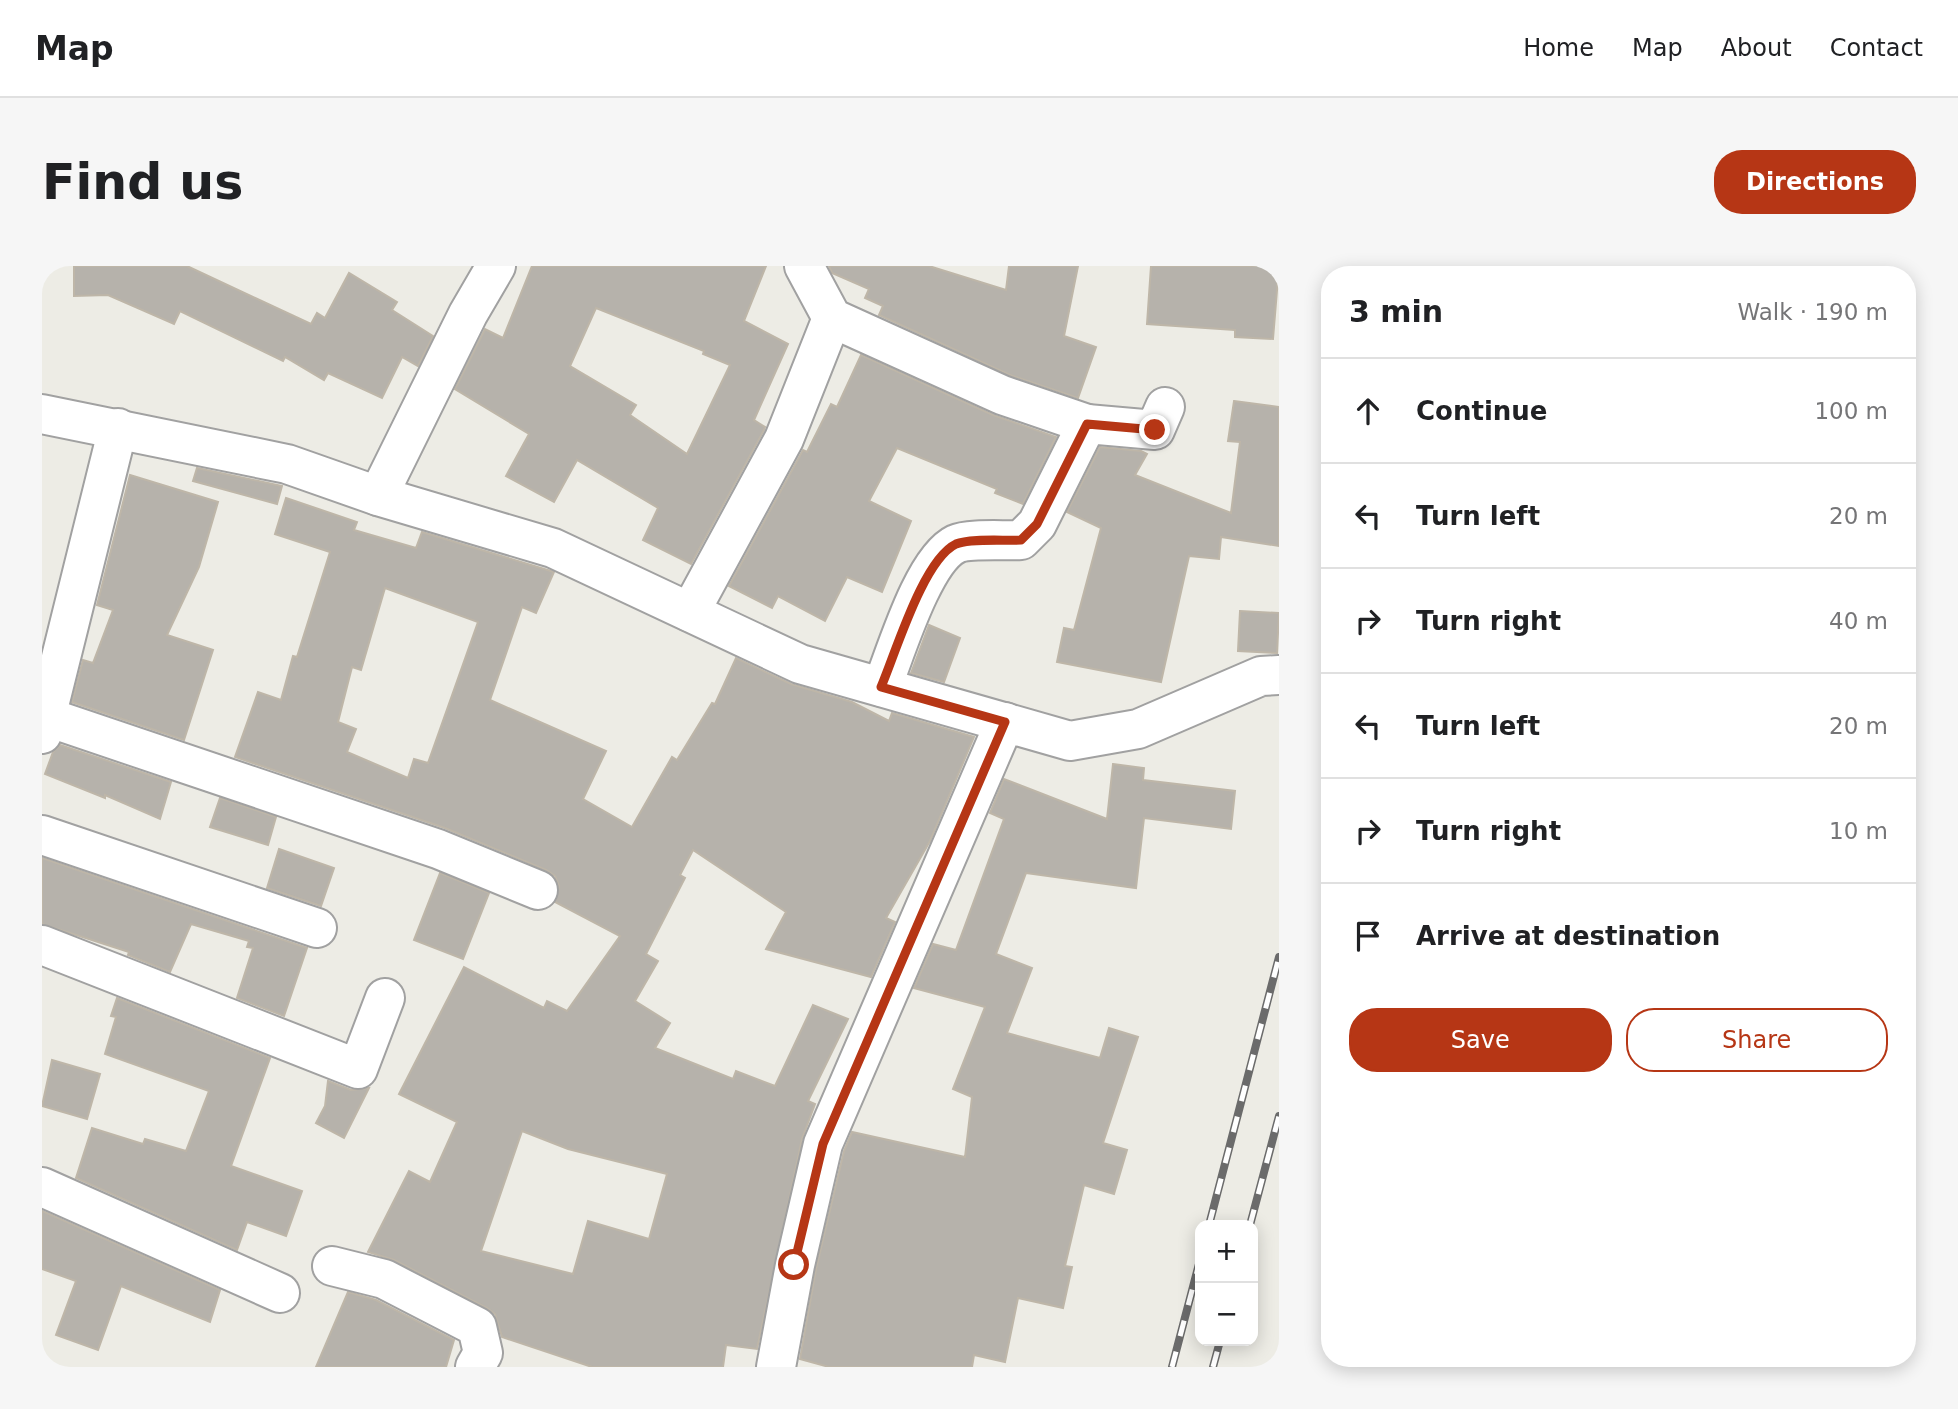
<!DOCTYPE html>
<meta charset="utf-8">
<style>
:root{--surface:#fff;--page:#f6f6f6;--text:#202124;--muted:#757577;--line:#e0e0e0;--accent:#b63615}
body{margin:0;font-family:"DejaVu Sans",sans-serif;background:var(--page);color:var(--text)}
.controls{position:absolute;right:21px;bottom:21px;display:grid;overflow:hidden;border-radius:14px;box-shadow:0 4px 18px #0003}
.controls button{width:63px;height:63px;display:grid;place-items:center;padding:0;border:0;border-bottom:2px solid var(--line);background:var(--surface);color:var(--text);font:35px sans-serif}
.stop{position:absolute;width:21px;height:21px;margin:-16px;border:5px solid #b63615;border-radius:50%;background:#fff}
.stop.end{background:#b63615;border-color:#fff;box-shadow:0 2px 7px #0008}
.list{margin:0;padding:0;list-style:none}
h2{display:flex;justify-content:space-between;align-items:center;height:91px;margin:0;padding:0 28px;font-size:30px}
h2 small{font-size:23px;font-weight:400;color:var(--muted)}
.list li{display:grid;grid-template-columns:46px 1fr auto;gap:21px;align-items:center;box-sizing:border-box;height:105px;padding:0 28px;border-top:2px solid var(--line)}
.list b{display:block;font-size:26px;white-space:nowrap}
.list em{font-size:23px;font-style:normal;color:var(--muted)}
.actions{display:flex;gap:14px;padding:21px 28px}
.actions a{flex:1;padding:16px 0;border:2px solid var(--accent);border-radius:28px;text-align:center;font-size:24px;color:var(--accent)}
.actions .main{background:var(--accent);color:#fff}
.icon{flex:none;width:38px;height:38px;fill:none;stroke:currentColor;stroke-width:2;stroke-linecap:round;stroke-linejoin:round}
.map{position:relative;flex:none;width:1237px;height:1101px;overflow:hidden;border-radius:28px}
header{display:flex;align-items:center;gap:42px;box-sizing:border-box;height:98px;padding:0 35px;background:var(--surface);border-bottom:2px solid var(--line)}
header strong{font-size:33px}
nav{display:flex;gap:38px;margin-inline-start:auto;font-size:24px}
.intro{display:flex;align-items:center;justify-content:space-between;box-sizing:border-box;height:168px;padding:0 42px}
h1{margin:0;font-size:49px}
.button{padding:18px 32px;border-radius:28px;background:var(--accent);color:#fff;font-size:24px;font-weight:700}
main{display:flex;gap:42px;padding:0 42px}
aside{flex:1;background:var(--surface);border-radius:28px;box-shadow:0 4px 18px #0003}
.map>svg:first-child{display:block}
</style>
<header>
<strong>Map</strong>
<nav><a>Home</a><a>Map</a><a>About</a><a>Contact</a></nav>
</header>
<div class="intro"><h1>Find us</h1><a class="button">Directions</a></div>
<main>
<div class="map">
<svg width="1237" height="1101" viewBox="0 0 1237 1101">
<rect width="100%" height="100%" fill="#edece5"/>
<g fill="#b6b2ab" stroke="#beb6a8" stroke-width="2" fill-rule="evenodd">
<polygon points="32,0 145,0 269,58 275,47 283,52 307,7 355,36 350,44 391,70 376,100 360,91 340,132 286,107 282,114 243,91 241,95 138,45 132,58 66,29 32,30"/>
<path d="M 490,0 L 724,0 L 702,55 L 746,78 L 712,154 L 723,161 L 722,164 L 649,298 L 601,274 L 616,242 L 535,194 L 512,236 L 464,210 L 487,168 L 413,123 L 443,63 L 461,72 ZM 554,42 L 662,85 L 661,88 L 688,99 L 645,188 L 588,149 L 594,139 L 528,100 Z"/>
<polygon points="787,0 887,0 964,24 967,0 1036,0 1022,70 1054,81 1036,132 968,109 837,49 841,40 823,32 827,23 790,7"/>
<polygon points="1109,0 1237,0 1231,73 1193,71 1193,64 1105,58"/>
<polygon points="819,89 951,149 1014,171 981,238 953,227 955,223 855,182 827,235 869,255 840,326 805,311 783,355 736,330 730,342 687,320 761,184 765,186 789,138 795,141"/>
<polygon points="1192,135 1237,141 1237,280 1179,271 1177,293 1147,290 1119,416 1015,396 1022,362 1032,364 1059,262 1025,246 1058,181 1099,185 1105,188 1093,209 1189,247 1198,176 1186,175"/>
<polygon points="155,202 240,220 235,238 151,215"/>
<polygon points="88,209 176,236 157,301 125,369 171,384 142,474 30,436 41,394 51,397 71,344 55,339"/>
<path d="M 244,232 L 315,256 L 312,264 L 374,282 L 380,266 L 512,306 L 494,347 L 480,341 L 448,434 L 564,485 L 541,533 L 590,561 L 630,491 L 635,494 L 670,437 L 673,438 L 694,392 L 749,418 L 810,436 L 847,455 L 850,447 L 932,471 L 888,575 L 844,652 L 853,656 L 829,711 L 724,683 L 744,646 L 651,584 L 638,609 L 643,612 L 604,688 L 616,695 L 593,735 L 628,757 L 613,782 L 691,813 L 694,805 L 733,820 L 771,739 L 806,753 L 766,835 L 773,838 L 760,873 L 715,1083 L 684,1079 L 681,1101 L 550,1101 L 460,1071 L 453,1048 L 445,1042 L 352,994 L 326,986 L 367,905 L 388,916 L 415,856 L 357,828 L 422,701 L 502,742 L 505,735 L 525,745 L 578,670 L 513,636 L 517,620 L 513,610 L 504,604 L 403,562 L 193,491 L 216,426 L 239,434 L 251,390 L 255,391 L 288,286 L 233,268 ZM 343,322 L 436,356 L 386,497 L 372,493 L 366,512 L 305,486 L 314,463 L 296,456 L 310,401 L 319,404 ZM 480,865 L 526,883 L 625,908 L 607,973 L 546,955 L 531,1008 L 439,985 Z"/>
<polygon points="1198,345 1237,347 1235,387 1196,385"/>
<polygon points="887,359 918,372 902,416 869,407"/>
<polygon points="18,479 129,516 118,553 63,529 63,532 3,508 11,486"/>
<polygon points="1071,498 1102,502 1101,514 1193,525 1189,563 1102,552 1094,622 984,607 954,688 990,702 965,767 1058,792 1067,762 1096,771 1061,877 1085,884 1072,928 1042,919 1023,1000 1030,1001 1021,1042 976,1032 963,1096 932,1089 930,1101 787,1101 758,1093 774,1003 802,885 810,866 923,891 930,831 911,823 943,741 872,722 891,678 914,684 962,553 948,547 962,513 1065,553"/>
<polygon points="178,532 234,551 226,579 168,561"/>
<polygon points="237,583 292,602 279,640 225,622"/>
<polygon points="0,592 265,682 242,750 195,732 211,682 205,681 207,675 149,658 128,706 86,689 87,686 0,658"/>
<polygon points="398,607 447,627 421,693 372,674"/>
<polygon points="75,732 228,792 189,900 260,925 244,970 205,956 195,984 34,912 50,862 101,878 103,873 144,885 167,825 63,788 74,751 69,750"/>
<polygon points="10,794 58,808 45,853 0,840"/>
<polygon points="286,815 309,824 327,822 302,872 274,857 283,840"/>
<polygon points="0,945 178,1024 168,1056 79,1020 56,1084 14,1069 34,1015 0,1003"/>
<polygon points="306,1026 334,1034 412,1074 404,1101 274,1101"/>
</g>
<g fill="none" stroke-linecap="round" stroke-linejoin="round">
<g stroke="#a1a1a1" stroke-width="42">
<g id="minor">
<polyline points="762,0 790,52 960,129 1045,158"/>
<polyline points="0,148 245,198 336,230 511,282 758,398 1028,475 1096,463 1219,410 1237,409"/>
<polyline points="336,230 426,48 454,0"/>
<polyline points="648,346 742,173 790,52"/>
<path d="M 840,421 C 854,386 881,294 914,278 C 927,272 964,275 979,274 L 995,258 L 1045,158 L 1113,164 L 1123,141"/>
<polyline points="5,451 396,583 496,624"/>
<polyline points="0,468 76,162"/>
<polyline points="0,569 275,662"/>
<polyline points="0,679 316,803 343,732"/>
<polyline points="0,921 238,1027"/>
<polyline points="290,1000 342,1013 435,1061 441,1087 433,1101"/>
<polyline points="734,1101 753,999 781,878 963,456"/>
</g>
</g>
<use href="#minor" stroke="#fff" stroke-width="38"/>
<g stroke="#6b6b6b" stroke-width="8">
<g id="rail">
<polyline points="1167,959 1237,691"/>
<polyline points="1208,959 1237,850"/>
<polyline points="1130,1101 1158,994"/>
<polyline points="1171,1101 1178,1075"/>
</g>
</g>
<use href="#rail" stroke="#fff" stroke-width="5" stroke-dasharray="16" stroke-linecap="butt"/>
</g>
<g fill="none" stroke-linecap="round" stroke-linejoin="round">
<path stroke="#b63615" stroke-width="9" d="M 752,999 L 781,878 L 963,456 L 839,421 C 854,386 881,294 914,278 C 928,272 964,275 979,274 L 995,258 L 1045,158 L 1113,164"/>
</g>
</svg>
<div class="controls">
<button>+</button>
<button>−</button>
</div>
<div class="stop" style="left:752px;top:999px"></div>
<div class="stop end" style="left:1113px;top:164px"></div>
</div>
<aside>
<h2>3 min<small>Walk · 190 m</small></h2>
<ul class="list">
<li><svg class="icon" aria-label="ahead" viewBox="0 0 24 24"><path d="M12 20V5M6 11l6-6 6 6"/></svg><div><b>Continue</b></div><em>100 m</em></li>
<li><svg class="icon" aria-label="left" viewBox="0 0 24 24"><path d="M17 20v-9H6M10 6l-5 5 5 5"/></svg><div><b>Turn left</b></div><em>20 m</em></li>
<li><svg class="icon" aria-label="right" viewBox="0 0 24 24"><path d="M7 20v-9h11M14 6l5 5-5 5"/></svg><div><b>Turn right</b></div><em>40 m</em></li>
<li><svg class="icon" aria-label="left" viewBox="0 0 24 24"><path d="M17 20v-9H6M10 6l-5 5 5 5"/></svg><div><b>Turn left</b></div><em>20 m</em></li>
<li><svg class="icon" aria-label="right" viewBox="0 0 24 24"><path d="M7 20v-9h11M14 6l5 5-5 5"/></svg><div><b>Turn right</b></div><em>10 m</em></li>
<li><svg class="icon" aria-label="arrive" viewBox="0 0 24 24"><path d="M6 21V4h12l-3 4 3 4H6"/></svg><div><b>Arrive at destination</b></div></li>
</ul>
<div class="actions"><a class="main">Save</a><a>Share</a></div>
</aside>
</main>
